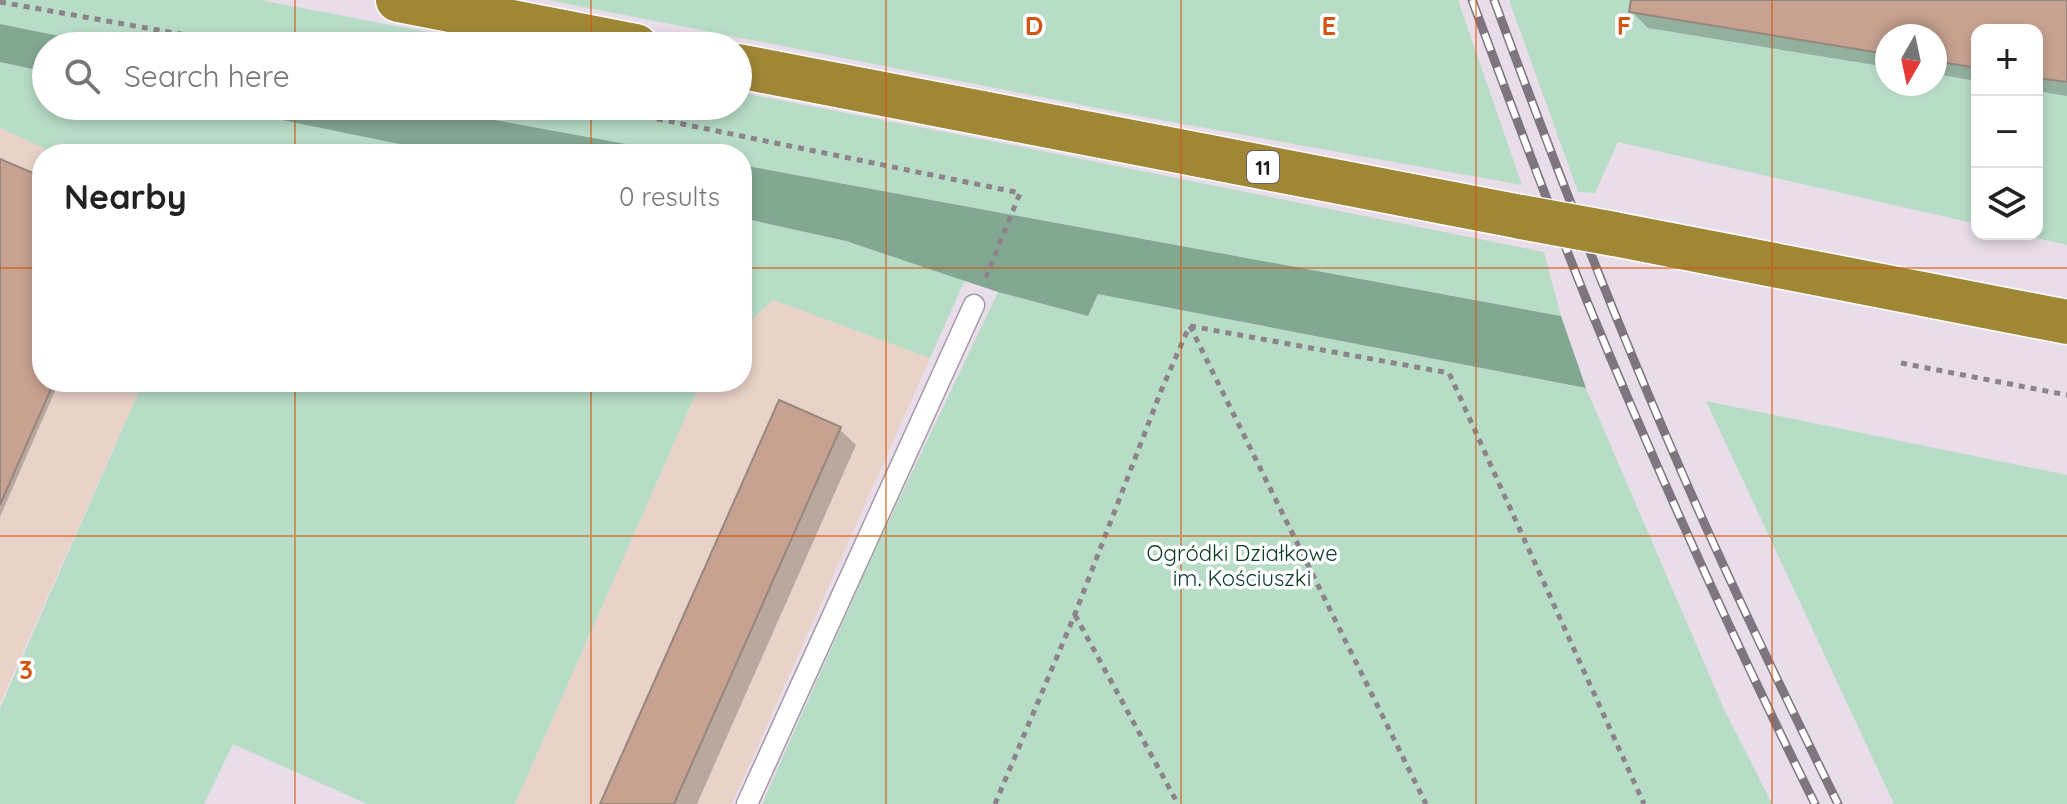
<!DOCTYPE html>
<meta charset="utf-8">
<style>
:root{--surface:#fff;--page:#f2f2f2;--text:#222;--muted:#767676;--line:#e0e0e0}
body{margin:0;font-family:Quicksand,sans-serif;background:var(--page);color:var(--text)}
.controls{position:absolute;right:24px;top:24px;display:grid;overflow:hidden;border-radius:16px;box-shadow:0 4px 12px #0003}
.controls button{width:72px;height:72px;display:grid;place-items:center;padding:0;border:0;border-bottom:2px solid var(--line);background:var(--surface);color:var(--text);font:40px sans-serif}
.compass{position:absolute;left:1875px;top:24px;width:72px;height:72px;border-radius:50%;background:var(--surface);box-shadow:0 4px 12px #0003;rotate:189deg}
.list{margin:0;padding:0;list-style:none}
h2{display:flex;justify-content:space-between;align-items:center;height:104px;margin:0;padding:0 32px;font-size:34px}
h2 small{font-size:26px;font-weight:400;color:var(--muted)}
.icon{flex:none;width:44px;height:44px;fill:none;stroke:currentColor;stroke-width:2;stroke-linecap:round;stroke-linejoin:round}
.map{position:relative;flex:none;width:2067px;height:804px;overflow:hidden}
.search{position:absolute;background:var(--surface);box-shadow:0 4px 12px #0003;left:32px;top:32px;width:720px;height:88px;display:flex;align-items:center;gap:20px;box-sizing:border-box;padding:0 28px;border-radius:44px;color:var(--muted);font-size:30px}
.panel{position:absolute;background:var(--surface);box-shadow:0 4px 12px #0003;left:32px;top:144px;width:720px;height:248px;border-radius:32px}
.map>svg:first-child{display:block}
</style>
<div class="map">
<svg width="2067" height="804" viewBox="0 0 2067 804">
<rect width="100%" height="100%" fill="#e9ddea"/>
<g fill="#e9d2c7">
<polygon points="0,128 57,154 42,154 42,382 143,382 0,703"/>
<polygon points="773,300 930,358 732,804 515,804 701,382 742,382 742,329"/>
</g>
<g fill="#b8ddc7">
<polygon points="0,0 260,0 501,46 109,46 0,24"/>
<polygon points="548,0 1458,0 1522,185 1133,115"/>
<polygon points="1509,0 1631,0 1629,12 1887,54 1887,84 1935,84 1935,61 1977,68 1977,224 1618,142 1595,193 1578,192"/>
<polygon points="0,62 46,72 46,106 213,106 448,154 57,154 0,128"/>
<polygon points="2037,78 2067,82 2067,245 2020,234 2037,234"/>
<polygon points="738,92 1012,145 1544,252 1561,316 742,165 742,154 681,154 418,106 738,106"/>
<polygon points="742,218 846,241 965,280 930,358 773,300 742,329"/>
<polygon points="998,292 1088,316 1098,293 1586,388 1724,709 1772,804 762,804 875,550"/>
<polygon points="143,382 701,382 515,804 367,804 233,744 204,804 0,804 0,708"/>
<polygon points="1706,401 2067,475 2067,804 1894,804"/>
</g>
<g fill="#83a892">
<polygon points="0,24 109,46 46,46 46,72 0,62"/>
<polygon points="213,106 418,106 681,154 448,154"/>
<polygon points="742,165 1561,316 1586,388 1098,294 1088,316 998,292 846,241 742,218"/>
</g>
<g fill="#0003">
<polygon points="1633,0 2067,0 2067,96 2037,91 2037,30 1977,30 1977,81 1935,74 1935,36 1887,36 1887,67 1648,28 1631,11"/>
<polygon points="0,161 42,179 42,382 59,382 0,517"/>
<polygon points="839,429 856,445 697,804 602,804"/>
</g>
<g fill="#c7a290" stroke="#96877f" stroke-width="2">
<polygon points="1631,0 2067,0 2067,82 2037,78 2037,30 1977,30 1977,68 1935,61 1935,36 1887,36 1887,54 1629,12"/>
<polygon points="0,159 42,177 42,382 54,382 0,505"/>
<polygon points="779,400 841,427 674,804 600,804"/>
</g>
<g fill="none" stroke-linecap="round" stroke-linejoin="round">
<g stroke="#a59aa7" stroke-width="23">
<polyline id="lane" points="747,804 974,305"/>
</g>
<g stroke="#fff" stroke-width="47">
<g id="highway">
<polyline points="398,0 636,46"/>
<polyline points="738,66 1521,217"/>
<polyline points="1614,234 2067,322"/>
</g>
</g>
<g stroke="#8c838c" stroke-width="5" stroke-dasharray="6 6" stroke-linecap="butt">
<polyline points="0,2 248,46"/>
<polyline points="586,106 663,120 1020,193 984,282"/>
<polyline points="1190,326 1449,373 1644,804"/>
<polyline points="1190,326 1426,804"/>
<polyline points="1901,363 2067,395"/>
<polyline points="1075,615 1178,804"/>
<polyline points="995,804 1075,614 1161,391 1189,327"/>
</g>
<use href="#lane" stroke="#fff" stroke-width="20"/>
<use href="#highway" stroke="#a08736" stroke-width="44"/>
<g stroke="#7e757e" stroke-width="9">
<g id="rail">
<path d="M 1472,0 C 1510,102 1548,205 1589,306 C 1659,475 1734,641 1815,804"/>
<path d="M 1494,0 C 1550,152 1608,303 1673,452 C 1724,571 1781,688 1838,804"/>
</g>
</g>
<use href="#rail" stroke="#fff" stroke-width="6" stroke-dasharray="18" stroke-linecap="butt"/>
<g stroke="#fff" stroke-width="47" stroke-linecap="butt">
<polyline id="highway-bridge" points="1521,217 1614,234"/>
</g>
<use href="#highway-bridge" stroke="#a08736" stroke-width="44"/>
</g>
<path fill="none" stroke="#d4530e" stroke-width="2" stroke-opacity="0.55" d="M 295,0 L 295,46M 591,0 L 591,46M 886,0 L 886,804M 1181,0 L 1181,804M 1476,0 L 1476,804M 1772,0 L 1772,804M 295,106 L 295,154M 591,106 L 591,154M 0,268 L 42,268M 742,268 L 2067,268M 295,382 L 295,804M 591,382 L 591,804M 0,536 L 2067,536"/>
<g text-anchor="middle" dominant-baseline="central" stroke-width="7" stroke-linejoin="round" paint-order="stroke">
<rect fill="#fff" stroke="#625f62" stroke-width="2" x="1247" y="151" width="32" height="32" rx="6"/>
<g font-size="20" font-weight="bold" fill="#1f1a1f">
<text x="1263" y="167">11</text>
</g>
<g font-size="22" fill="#0a3b25" stroke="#fff">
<text x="1242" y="553">Ogródki Działkowe<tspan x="1242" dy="25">im. Kościuszki</tspan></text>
</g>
</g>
<g font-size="26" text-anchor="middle" font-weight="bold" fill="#d4530e" stroke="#fff" stroke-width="7" stroke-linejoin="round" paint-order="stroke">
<text x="1034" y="35">D</text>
<text x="1329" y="35">E</text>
<text x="1624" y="35">F</text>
<text x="26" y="679">3</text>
</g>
</svg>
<div class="controls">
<button>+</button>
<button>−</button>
<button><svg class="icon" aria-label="layers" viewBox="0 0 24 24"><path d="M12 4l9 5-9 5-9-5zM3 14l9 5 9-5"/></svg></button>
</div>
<svg class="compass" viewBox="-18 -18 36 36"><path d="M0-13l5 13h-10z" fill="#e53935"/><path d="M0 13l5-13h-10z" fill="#767676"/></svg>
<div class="search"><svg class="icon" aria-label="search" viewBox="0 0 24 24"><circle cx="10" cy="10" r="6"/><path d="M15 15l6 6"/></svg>Search here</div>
<section class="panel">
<h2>Nearby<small>0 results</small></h2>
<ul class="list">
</ul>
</section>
</div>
